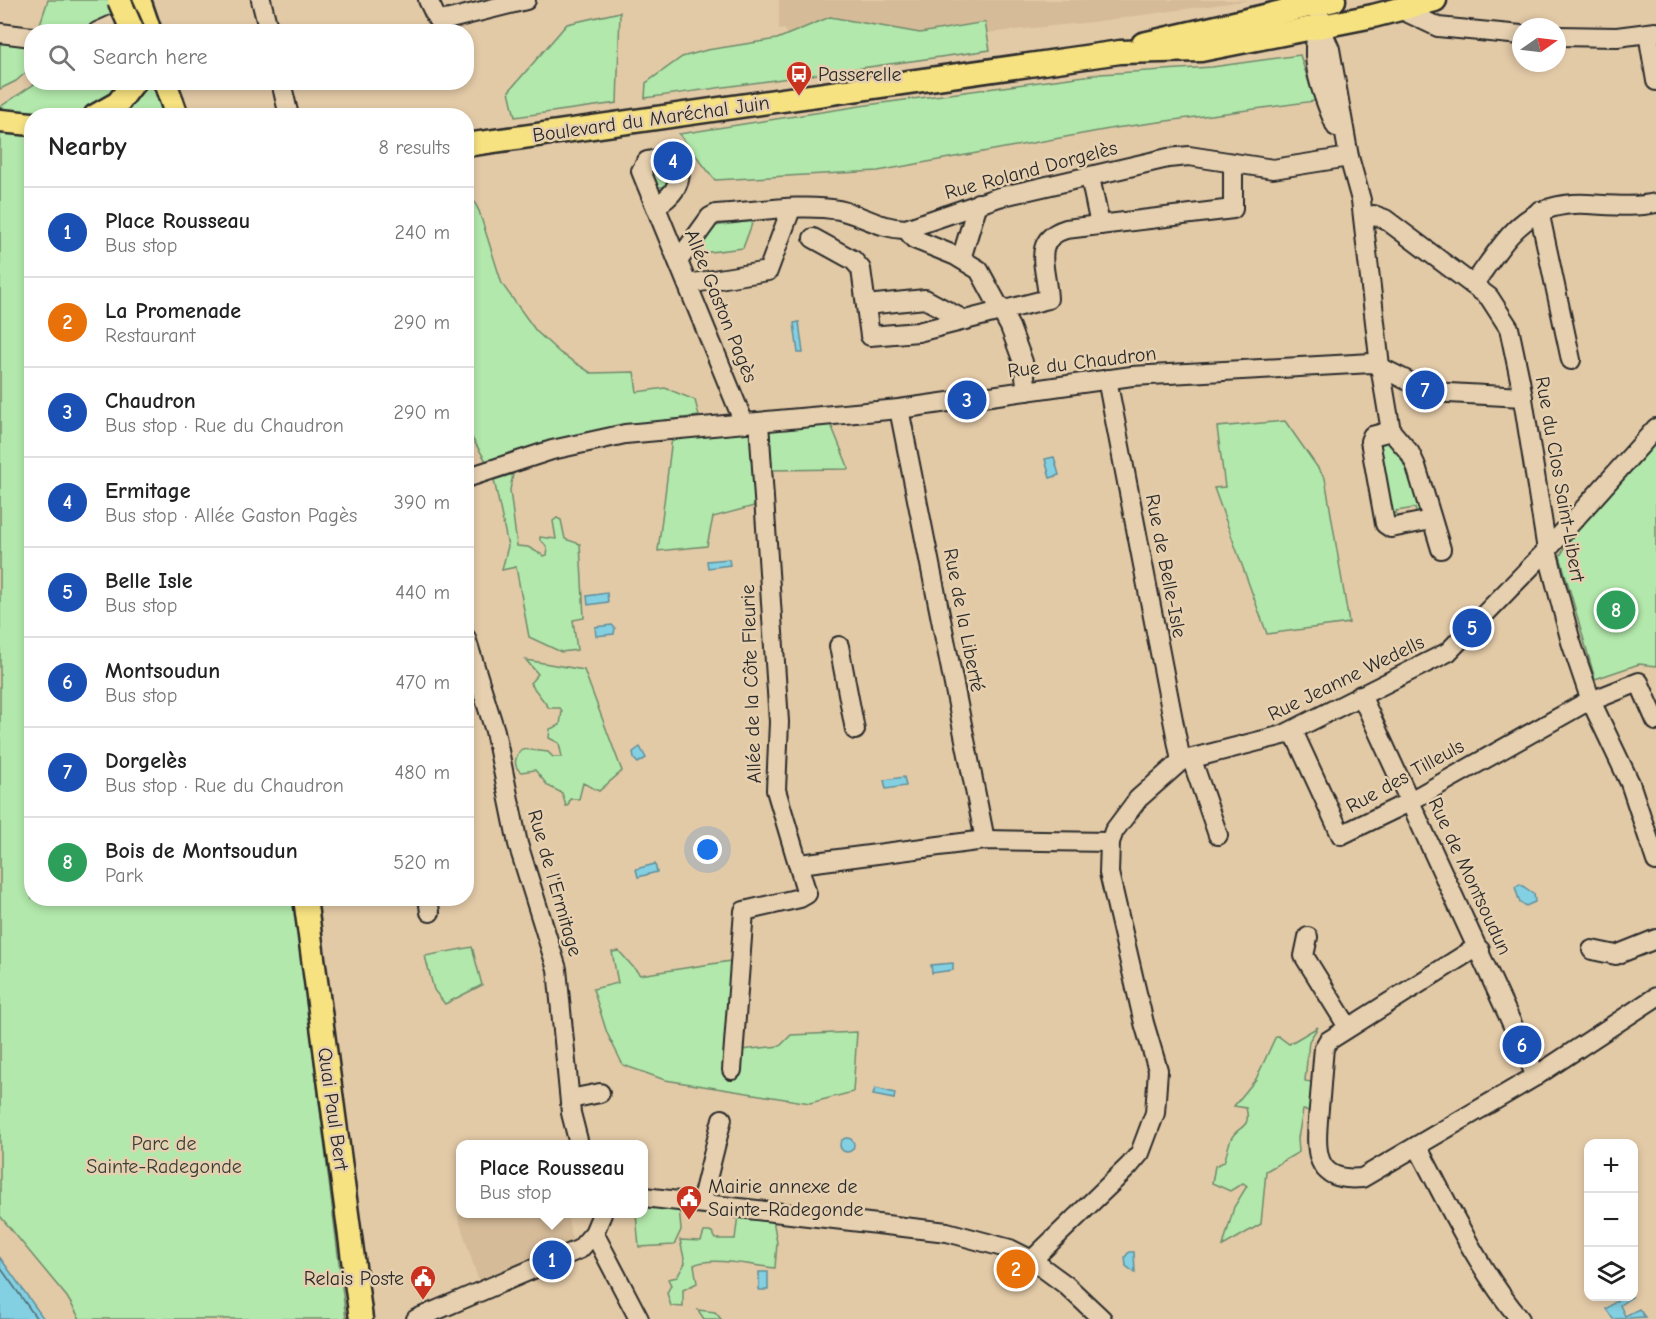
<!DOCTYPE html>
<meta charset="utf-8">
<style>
:root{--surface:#fff;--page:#f2f2f2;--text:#222;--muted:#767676;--line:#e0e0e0;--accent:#1a73e8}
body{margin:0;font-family:"Comic Neue",sans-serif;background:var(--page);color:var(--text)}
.controls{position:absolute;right:18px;bottom:18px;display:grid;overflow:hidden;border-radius:12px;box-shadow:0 3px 9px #0003}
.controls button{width:54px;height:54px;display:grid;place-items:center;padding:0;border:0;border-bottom:2px solid var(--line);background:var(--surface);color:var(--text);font:30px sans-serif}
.compass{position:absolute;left:1512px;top:18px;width:54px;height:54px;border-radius:50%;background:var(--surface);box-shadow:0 3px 9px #0003;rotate:76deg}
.you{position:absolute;left:708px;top:850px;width:21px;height:21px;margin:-15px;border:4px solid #fff;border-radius:50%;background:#1a73e8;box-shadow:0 0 0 9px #1a73e833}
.badge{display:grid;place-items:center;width:39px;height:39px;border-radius:50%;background:var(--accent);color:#fff;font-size:20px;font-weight:700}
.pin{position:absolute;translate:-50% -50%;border:3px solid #fff;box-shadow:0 2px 6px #0006}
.popup{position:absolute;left:456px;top:1140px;width:192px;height:78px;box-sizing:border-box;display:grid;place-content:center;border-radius:12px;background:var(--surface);filter:drop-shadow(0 2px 4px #0005);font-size:20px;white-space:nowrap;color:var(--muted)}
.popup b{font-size:22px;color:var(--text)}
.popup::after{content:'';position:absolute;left:50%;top:100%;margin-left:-12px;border:12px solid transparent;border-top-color:var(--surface)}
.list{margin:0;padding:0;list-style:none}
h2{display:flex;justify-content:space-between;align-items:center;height:78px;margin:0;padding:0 24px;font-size:26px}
h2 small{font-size:20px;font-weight:400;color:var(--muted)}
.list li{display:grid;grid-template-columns:39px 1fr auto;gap:18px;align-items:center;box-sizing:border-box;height:90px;padding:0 24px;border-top:2px solid var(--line)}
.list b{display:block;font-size:22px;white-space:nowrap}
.list p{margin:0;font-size:20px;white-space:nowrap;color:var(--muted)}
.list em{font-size:20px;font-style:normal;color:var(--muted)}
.icon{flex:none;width:33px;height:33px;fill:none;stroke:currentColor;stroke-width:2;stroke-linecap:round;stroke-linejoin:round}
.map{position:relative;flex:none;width:1656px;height:1319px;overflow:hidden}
.search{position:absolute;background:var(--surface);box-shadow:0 3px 9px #0003;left:24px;top:24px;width:450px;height:66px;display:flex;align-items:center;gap:15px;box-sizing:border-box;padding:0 21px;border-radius:24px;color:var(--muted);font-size:22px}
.panel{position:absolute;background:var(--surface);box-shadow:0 3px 9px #0003;left:24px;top:108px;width:450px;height:798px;border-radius:24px}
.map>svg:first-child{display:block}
</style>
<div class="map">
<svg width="1656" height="1319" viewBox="0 0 1656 1319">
<rect width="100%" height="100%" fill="#e3caa7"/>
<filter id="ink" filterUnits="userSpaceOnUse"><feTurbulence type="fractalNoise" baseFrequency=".0167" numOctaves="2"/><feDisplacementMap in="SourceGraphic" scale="12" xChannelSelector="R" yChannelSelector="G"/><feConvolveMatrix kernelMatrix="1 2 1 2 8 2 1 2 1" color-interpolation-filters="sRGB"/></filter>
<g filter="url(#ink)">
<g fill="#d5bb98">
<polygon points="779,0 1251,0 1092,22 938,38 788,42 785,29 779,30"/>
<polygon points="461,1214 567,1214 572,1239 568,1245 479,1282 458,1217"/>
</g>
<g fill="#b2e8ab" stroke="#6e8a6b" stroke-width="1.5">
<polygon points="48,0 113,0 121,15 85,31 28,32 40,24"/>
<polygon points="620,12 617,103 515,117 509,91 567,24"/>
<polygon points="830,17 920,33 985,22 990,50 645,98 646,83 682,57 707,50 777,39"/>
<polygon points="0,38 31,43 31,68 16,81 0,89"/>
<polygon points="1300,55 1315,101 1115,128 878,171 715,180 679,134 867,105 1100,74 1212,67"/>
<polygon points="36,83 155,83 167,115 32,116 32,898 294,899 346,1319 80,1319 67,1297 0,1216 0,107"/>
<circle cx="662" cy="176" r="11"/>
<polygon points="466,186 479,211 502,284 536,331 560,353 591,373 634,372 637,392 665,388 695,400 699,416 614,427 486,461 467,430"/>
<polygon points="753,221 743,248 694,254 714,226"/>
<polygon points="1285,421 1325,478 1349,623 1267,634 1214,488 1225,487 1217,427"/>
<polygon points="830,422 849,469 772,470 769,428"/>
<polygon points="750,431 758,505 713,517 707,546 658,551 672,438"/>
<polygon points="1656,439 1656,666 1639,664 1595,679 1560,556 1580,522"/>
<polygon points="1392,440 1410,469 1421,514 1417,517 1415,508 1396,511 1397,520 1393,520 1378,443"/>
<path d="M 513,474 L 510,490 L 517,546 L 528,547 L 544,556 L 547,555 C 549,548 546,544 540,540 L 540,537 L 556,539 L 553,521 L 557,518 L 561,520 L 565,539 L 580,544 L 584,618 L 573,620 L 577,650 L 561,652 L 529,637 L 516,567 L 502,570 L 508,546 L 494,480 Z"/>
<path d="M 526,660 L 584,670 L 622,771 L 599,791 L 583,783 L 579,799 L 570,799 L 568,806 L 566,806 L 562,793 L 548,786 L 535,770 L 521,772 C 512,766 515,755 523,749 L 548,752 L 553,757 L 562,757 L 559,743 L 549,738 L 550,729 L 560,725 L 562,711 L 560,708 L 549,708 L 530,683 L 538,674 Z"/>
<polygon points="472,947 482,985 445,1004 434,990 425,956"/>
<polygon points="619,951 640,975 731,961 730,1051 780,1046 791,1035 857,1032 853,1092 810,1103 665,1080 623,1065 607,1033 593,989 618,983 612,952"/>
<path d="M 1318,1027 L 1309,1041 L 1305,1081 L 1317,1083 L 1314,1111 L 1303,1110 L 1298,1138 L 1299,1152 L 1266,1171 L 1261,1224 L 1223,1246 L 1234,1207 L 1247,1186 L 1243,1183 L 1230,1191 L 1212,1183 L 1215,1166 L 1224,1162 C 1227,1154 1228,1146 1231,1139 C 1237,1125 1252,1130 1246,1108 L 1234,1106 L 1256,1079 L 1275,1038 L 1278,1036 L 1289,1044 Z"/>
<polygon points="679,1207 681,1230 674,1245 639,1247 636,1214 644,1214 644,1208"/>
<path d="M 738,1215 L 773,1219 L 777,1243 L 775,1268 C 755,1266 710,1256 694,1265 L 697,1283 L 683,1290 L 683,1307 L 671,1306 L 667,1293 L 671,1285 L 668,1279 L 677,1277 L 685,1263 L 680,1240 L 701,1241 L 704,1232 L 712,1232 L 716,1239 L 735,1239 Z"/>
<polygon points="698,1310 715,1312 721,1319 704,1319"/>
</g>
<g fill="#83d0e2" stroke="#608e99" stroke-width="1.5">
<polygon points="799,322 803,353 798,353 794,323"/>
<polygon points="1054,457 1059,475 1050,478 1045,459"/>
<polygon points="729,559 730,565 708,568 707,561"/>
<polygon points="607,593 608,602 588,605 587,596"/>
<polygon points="612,625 615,628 614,634 596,636 595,627"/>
<polygon points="640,747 646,758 638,763 634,759 633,752"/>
<polygon points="904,777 906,786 886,789 884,780"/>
<polygon points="655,864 657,872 638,877 636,869"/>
<polygon points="1520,884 1534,894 1535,902 1526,906 1520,903 1515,887"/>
<polygon points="953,963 953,970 932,973 931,965"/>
<polygon points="875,1088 895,1093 894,1099 873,1095"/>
<circle cx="847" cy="1145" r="7"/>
<polygon points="1129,1252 1134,1252 1135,1273 1126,1266 1125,1257"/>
<polygon points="0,1257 1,1259 44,1319 0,1319"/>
<rect x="759" y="1272" width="9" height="18"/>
<polygon points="1623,1296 1632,1297 1620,1305 1625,1316 1639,1309 1645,1317 1613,1319 1606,1309"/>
</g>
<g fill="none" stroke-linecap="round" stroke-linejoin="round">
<polyline stroke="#4e6d74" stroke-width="1.5" points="0,1267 37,1319"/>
<g stroke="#2b2b2b" stroke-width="22">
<g id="minor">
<polyline points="261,0 269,32"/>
<polyline points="428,0 437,19 446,20 526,0"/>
<polyline points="1318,0 1320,26 1330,49 1349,157 1361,200 1380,366 1391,431 1410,453 1416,466 1441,549"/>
<polyline points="1402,10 1438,27 1521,35"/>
<path d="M 1320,26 C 1306,56 1324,99 1336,127"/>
<polyline points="97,32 139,13"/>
<polyline points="0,33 32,37"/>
<polyline points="1648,33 1656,81"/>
<polyline points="1557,36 1617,37 1656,32"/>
<polyline points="281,82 289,116"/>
<polyline points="1090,177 1100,225"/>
<path d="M 656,206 C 670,198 680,187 680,171 L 667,157 L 647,161 L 641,171 L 744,423"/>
<polyline points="1539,211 1571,360"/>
<polyline points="1364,221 1374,215 1385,219 1489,297 1509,328 1520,380 1547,550 1571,642 1591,701 1630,783 1656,861"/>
<polyline points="906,229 914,239 956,256 979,270 1010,327 1023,362 1027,391"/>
<path d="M 813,238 L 853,260 L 861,269 L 870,336 L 918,332 L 1048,299 C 1047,269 1030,240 1066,229 L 1233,209 L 1233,165"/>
<polyline points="961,259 978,203"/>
<path d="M 678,261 L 710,217 L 716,214 C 755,212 800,203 839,210 C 862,215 881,229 906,229 L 999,197 L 1168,158 L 1189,156 L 1273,169 L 1349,157"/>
<polyline points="688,284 768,271 791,209"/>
<path d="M 1473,285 C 1506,240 1524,201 1587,204 C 1609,205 1634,208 1656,203"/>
<polyline points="866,305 925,299 964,320"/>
<polyline points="1107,379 1181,761"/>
<polyline points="899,409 985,840"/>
<polyline points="1391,431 1372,436 1370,441 1385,524 1391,528 1431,520"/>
<polyline points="466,478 552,450 625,434 899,409 1132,376 1372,363 1430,392 1523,397"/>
<polyline points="466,638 495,731 518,844 557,969 571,1113 579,1144"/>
<polyline points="839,646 855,730"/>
<polyline points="1361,695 1536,1076"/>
<polyline points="1293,731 1341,835 1403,805 1581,705 1639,682 1656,721"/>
<polyline points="1192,760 1218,835"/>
<polyline points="800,864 985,840 1110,842"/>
<polyline points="428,898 430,912"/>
<polyline points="1308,937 1304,956 1348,1027"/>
<path d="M 1480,950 L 1469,952 L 1328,1041 L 1324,1048 C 1322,1068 1321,1088 1319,1108 C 1316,1146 1310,1183 1362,1178 L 1536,1076 L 1656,997"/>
<polyline points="1592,950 1616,955 1656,939"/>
<polyline points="732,1070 744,911 800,898 807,894 776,790 779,722 759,423"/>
<polyline points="570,1099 600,1093"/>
<path d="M 1417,1146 C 1449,1205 1477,1268 1520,1319"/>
<polyline points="644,1197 947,1232 1010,1249 1032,1260 1066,1285 1102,1319"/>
<polyline points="701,1203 722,1119"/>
<polyline points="594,1233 639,1319"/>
<polyline points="1032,1260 1129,1166 1140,1153 1155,1113 1158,1070 1144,1023 1109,873 1110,842 1114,831 1138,799 1181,761 1283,735 1448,652 1547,550 1656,428"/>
<polyline points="416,1319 580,1249 594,1233 602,1214"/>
</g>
</g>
<g stroke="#2b2b2b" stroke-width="27">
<g id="major">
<polyline points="139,0 150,32"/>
<polyline points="1143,44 1334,0"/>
<polyline points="165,82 177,116"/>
<polyline points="95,116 118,103 134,82"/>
<polyline points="0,121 32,124"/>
<polyline points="466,145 1120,52 1201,50 1373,16 1435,0"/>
<polyline points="305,898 361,1319"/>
</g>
</g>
<use href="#minor" stroke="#e6d0af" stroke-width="18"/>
<use href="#major" stroke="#f7e281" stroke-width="22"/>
<g stroke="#2b2b2b" stroke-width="27" stroke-linecap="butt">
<polyline id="major-bridge" points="119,0 133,32"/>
</g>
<use href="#major-bridge" stroke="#f7e281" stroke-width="22"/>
</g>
</g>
<defs>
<g id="bus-pin" transform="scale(1.35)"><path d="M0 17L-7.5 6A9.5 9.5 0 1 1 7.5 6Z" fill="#c8321e" stroke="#e6d0af"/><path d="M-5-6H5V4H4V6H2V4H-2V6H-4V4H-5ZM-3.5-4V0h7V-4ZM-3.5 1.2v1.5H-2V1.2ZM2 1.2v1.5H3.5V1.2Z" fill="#fff"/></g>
<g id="civic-pin" transform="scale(1.35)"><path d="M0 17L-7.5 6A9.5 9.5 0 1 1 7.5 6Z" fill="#c8321e" stroke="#e6d0af"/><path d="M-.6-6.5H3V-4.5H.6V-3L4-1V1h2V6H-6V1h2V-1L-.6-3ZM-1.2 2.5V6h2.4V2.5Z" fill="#fff"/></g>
</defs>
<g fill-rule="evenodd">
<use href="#bus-pin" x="799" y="74"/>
<use href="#civic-pin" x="689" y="1198"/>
<use href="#civic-pin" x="423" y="1278"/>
</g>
<g text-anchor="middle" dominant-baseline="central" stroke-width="5" stroke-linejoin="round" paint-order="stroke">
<g font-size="20" fill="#2b2b2b" stroke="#e6d0af" text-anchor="start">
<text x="818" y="74">Passerelle</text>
<text x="708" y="1186">Mairie annexe de<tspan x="708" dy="23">Sainte-Radegonde</tspan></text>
<text x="404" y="1278" text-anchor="end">Relais Poste</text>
</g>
<g font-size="20" fill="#2b2b2b" stroke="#e6d0af">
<text transform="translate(651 119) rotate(-8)">Boulevard du Maréchal Juin</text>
<text transform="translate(1031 170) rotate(-15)">Rue Roland Dorgelès</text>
<text transform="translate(721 306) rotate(68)">Allée Gaston Pagès</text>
<text transform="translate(1082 362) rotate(-7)">Rue du Chaudron</text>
<text transform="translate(1560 479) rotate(80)">Rue du Clos Saint-Libert</text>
<text transform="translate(1166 566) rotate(79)">Rue de Belle-Isle</text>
<text transform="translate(964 620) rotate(79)">Rue de la Liberté</text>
<text transform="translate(1346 678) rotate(-26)">Rue Jeanne Wedells</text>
<text transform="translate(751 684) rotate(-92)">Allée de la Côte Fleurie</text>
<text transform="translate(1405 776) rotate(-29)">Rue des Tilleuls</text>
<text transform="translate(1470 876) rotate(65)">Rue de Montsoudun</text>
<text transform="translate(555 883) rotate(74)">Rue de l'Ermitage</text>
<text transform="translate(333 1109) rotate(82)">Quai Paul Bert</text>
</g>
<g font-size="20" fill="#383e38" stroke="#e6d0af">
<text x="164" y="1143">Parc de<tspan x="164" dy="23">Sainte-Radegonde</tspan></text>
</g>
</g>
</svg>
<div class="controls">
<button>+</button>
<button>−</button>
<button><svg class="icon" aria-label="layers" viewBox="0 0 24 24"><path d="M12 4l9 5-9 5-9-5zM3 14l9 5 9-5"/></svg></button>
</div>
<svg class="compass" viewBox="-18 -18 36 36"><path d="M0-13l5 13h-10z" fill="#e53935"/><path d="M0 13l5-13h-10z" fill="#767676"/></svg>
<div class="you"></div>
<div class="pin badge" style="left:552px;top:1260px;background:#1a4fb4">1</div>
<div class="popup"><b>Place Rousseau</b>Bus stop</div>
<div class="pin badge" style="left:1016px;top:1269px;background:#e8710a">2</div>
<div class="pin badge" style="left:967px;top:400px;background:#1a4fb4">3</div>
<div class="pin badge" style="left:673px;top:161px;background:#1a4fb4">4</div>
<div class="pin badge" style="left:1472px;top:628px;background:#1a4fb4">5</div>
<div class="pin badge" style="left:1522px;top:1045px;background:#1a4fb4">6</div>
<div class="pin badge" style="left:1425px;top:390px;background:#1a4fb4">7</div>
<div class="pin badge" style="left:1616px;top:610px;background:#2e9e5b">8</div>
<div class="search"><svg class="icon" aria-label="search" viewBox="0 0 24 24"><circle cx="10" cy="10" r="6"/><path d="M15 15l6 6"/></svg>Search here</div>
<section class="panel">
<h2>Nearby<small>8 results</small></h2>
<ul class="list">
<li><span class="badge" style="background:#1a4fb4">1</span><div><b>Place Rousseau</b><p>Bus stop</p></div><em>240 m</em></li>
<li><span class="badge" style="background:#e8710a">2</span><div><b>La Promenade</b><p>Restaurant</p></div><em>290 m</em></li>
<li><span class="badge" style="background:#1a4fb4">3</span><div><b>Chaudron</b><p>Bus stop · Rue du Chaudron</p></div><em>290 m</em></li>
<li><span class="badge" style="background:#1a4fb4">4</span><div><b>Ermitage</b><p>Bus stop · Allée Gaston Pagès</p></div><em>390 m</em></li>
<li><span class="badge" style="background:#1a4fb4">5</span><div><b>Belle Isle</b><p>Bus stop</p></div><em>440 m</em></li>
<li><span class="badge" style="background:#1a4fb4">6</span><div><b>Montsoudun</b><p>Bus stop</p></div><em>470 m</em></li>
<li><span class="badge" style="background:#1a4fb4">7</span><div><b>Dorgelès</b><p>Bus stop · Rue du Chaudron</p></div><em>480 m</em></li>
<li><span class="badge" style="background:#2e9e5b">8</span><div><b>Bois de Montsoudun</b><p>Park</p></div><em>520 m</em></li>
</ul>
</section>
</div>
